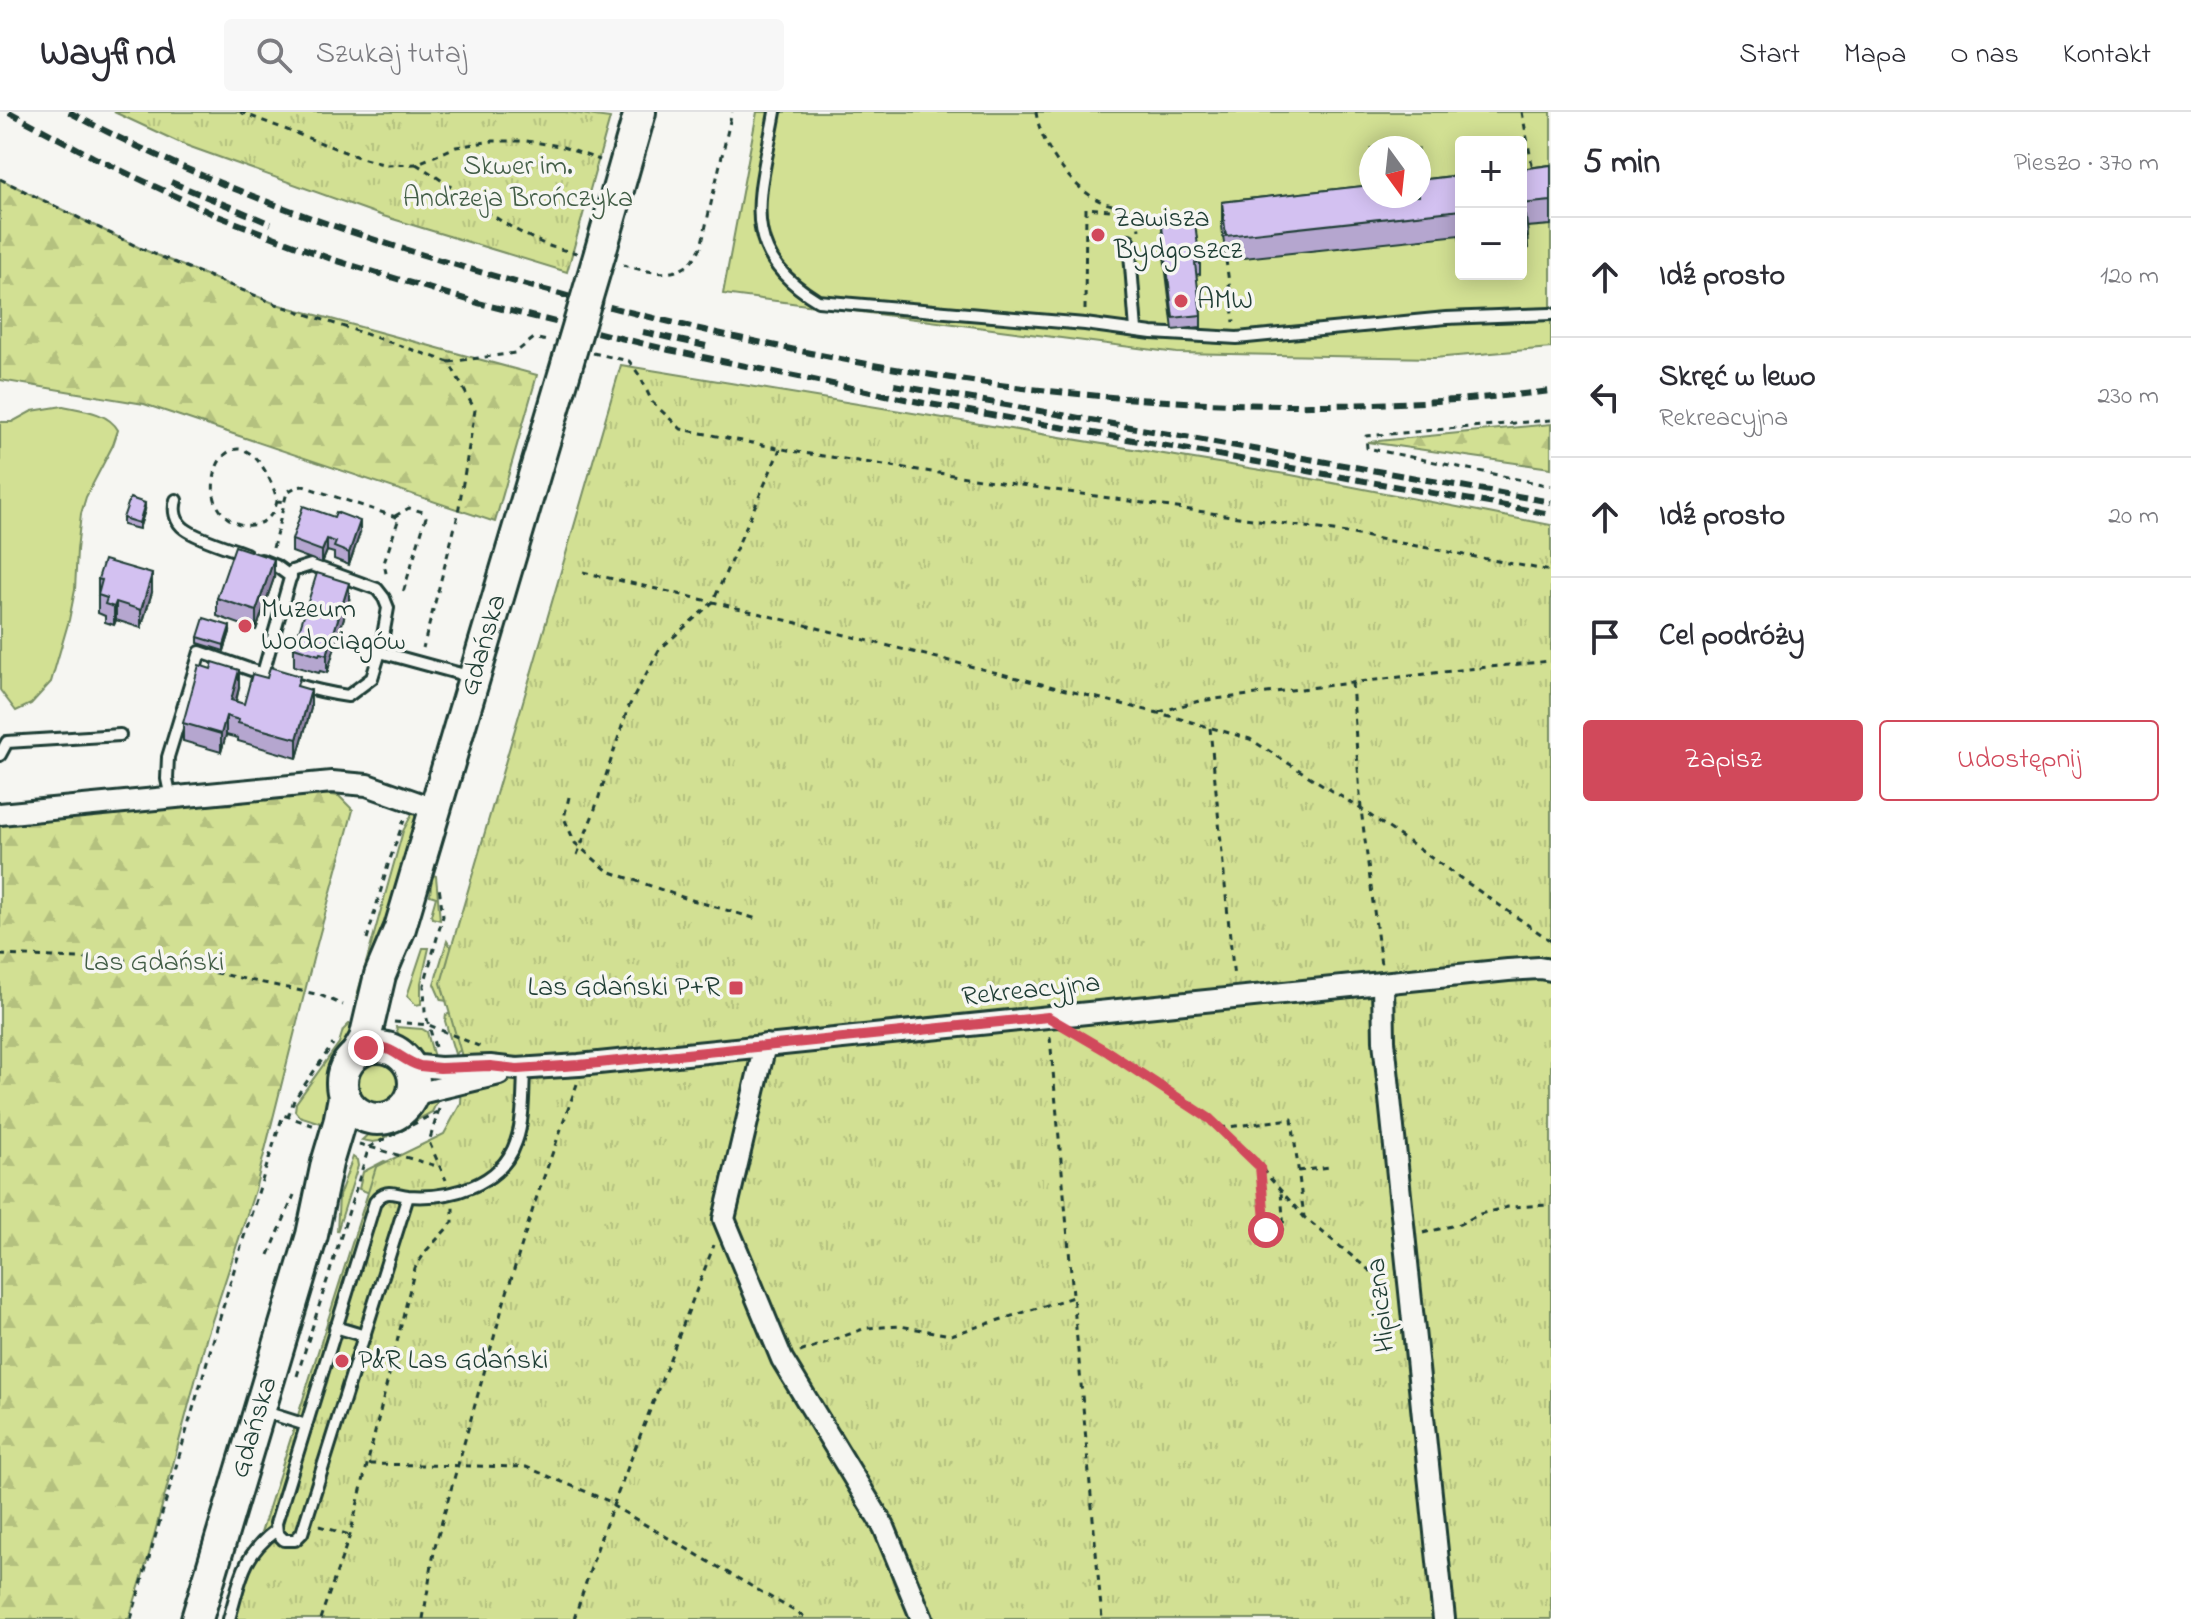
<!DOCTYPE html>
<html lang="pl">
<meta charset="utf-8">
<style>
:root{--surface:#fff;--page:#f7f7f7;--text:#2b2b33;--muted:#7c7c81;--line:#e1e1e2;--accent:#d1495b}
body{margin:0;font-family:"Indie Flower",sans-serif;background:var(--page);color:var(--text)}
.controls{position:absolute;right:24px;top:24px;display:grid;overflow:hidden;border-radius:8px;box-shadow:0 4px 20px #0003}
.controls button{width:72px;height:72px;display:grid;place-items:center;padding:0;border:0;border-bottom:2px solid var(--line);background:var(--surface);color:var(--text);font:40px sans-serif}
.compass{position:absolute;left:1359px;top:24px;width:72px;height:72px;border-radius:50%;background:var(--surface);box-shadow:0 4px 20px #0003;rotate:165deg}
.stop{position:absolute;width:24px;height:24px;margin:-18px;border:6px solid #d1495b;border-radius:50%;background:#fff}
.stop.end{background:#d1495b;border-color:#fff;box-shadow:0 2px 8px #0008}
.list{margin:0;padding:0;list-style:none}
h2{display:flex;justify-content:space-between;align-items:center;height:104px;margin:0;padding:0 32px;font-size:34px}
h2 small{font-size:26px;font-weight:400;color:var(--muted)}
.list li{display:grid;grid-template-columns:52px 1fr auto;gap:24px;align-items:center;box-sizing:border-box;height:120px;padding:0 32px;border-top:2px solid var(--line)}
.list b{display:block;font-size:30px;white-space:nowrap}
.list p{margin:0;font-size:26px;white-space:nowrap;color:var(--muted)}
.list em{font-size:26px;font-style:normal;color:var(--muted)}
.actions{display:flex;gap:16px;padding:24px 32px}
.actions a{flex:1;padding:18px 0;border:2px solid var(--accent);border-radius:8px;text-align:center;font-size:28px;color:var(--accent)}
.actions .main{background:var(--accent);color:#fff}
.icon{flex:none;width:44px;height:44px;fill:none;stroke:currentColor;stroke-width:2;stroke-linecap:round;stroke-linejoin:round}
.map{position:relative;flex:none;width:1551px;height:1507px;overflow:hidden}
header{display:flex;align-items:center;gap:48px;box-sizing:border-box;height:112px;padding:0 40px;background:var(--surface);border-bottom:2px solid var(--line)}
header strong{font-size:38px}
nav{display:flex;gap:44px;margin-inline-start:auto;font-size:28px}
.search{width:560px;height:72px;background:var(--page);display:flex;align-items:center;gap:20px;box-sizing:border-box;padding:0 28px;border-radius:8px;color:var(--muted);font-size:30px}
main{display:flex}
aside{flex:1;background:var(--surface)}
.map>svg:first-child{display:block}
</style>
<header>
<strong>Wayfind</strong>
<div class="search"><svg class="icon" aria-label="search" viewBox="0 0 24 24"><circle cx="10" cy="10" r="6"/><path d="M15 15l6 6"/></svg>Szukaj tutaj</div>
<nav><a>Start</a><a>Mapa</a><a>O nas</a><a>Kontakt</a></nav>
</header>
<main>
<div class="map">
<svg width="1551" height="1507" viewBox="0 0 1551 1507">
<defs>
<pattern id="forest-firs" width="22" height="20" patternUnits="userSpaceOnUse" patternTransform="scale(2)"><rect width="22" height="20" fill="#d2e093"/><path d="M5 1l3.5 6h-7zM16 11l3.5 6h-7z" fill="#b4c17f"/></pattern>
<pattern id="park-tufts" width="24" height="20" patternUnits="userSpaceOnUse" patternTransform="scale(2)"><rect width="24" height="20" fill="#d2e093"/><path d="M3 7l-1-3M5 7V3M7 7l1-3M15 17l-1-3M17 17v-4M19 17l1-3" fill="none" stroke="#b4c17f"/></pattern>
</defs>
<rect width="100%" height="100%" fill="#f6f6f2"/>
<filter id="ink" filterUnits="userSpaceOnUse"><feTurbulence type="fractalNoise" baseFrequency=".0125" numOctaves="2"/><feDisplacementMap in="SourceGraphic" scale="16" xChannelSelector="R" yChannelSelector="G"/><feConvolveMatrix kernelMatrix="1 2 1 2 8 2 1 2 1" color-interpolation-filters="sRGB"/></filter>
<g filter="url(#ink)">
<g fill="#d2e093" stroke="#788e64" stroke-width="2" fill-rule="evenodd">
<path d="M 757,0 L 1551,0 L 1551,236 L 1434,246 L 1177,241 L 723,182 ZM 1461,30 L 1521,30 L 1521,162 L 1461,162 ZM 1371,36 L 1419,36 L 1419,84 L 1371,84 Z"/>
<path d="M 63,294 C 82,298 108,300 118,318 L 113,333 L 86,385 L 81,402 L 77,438 L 75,478 L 69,508 L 51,570 L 31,592 L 16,599 L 0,578 L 0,310 L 12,310 L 32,299 Z"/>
<polygon points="461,645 433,763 436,764 440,808 432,806 431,803 436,785 430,783 434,746"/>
<polygon points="413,700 419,711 364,890 356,887 403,719"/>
<polygon points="447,829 489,895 441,888 434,872"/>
<polygon points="423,836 429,836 421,871 421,892 416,893 407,884"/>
<polygon points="451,901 505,908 455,942 445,909 446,903"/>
<polygon points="349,912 361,912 354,931 339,948 336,956 334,973 335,988 330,1014 299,1004 295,999 296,991 339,931 343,918"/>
<path d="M 396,915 L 422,917 L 427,920 L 435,949 C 413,943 402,938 396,915 Z"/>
<circle cx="378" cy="971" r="22"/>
<polygon points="438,983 437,990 432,1000 379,1029 373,1030 362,1028 371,1020 401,1010 420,992"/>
<polygon points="353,1045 357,1048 358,1054 337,1120 339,1084"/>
<polygon points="384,1049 445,1067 372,1082 359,1077 363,1060"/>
</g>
<g fill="url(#forest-firs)" stroke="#788e64" stroke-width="2">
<polygon points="0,67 142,137 276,192 537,263 495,410 144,292 0,268"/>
<polygon points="1551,312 1551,356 1368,330"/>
<polygon points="303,679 339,684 353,698 314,843 255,1078 207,1224 149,1443 129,1507 0,1507 0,708"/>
</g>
<g fill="url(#park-tufts)" stroke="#788e64" stroke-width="2">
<polygon points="114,0 565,0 610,6 567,160 383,104 185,33"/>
<polygon points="621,253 1291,363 1551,413 1551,1507 234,1507 376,1055 444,1022 461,991 463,948 441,871"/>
</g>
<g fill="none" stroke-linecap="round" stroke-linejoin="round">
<g stroke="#1f3d34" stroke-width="16">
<g id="lane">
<path d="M 775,0 C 761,80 734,139 818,189 L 1085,212 L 1152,221 L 1237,226 L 1446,206 L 1551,202"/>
<polyline points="1129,128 1136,218"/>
<path d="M 176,388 C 173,398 175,410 185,417 C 198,427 230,436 246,442"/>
<polyline points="261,448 276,454 291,465"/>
<polyline points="380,540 472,565"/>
<polyline points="0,643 7,630 120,623"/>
<path d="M 171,686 L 167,667 L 168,645 L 200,540 C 248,556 297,577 348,584 L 372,566 L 380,540 L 388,496 L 384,486 L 377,477 L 311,453 L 292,459 L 263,561"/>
<path d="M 408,1084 L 302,1421 L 295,1428 L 284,1428 L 277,1421 L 276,1411 L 375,1090 C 385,1076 393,1082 408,1084 C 449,1087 501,1074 516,1030 C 524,1008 523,981 524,957"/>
<polyline points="335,1215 365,1224"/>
<polyline points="262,1299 306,1313"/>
<path d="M 229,1507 C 241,1467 241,1445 276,1418"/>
</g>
</g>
<g stroke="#1f3d34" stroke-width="26">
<g id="street">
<polyline points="0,702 332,670 367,673 435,697"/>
<polyline points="1383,872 1384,929 1444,1507"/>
<polyline points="765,933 724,1107 782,1247 884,1415 922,1507"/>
<polyline points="407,950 420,954 440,956 490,954 517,957 579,953 1508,858 1539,856 1551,858"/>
<polyline points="411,986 424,980 499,962"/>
</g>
</g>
<g stroke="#1f3d34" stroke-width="36">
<g id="secondary">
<polyline points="600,141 640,0"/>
<circle cx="378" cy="971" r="36"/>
<path id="s1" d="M 357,941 L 365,927 L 380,863 L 400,816 L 568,249"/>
<path id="s2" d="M 197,1507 L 312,1123 L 327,1051 L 339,1011 L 344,985"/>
</g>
</g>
<g stroke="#1f3d34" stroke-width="3" stroke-dasharray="6 6" stroke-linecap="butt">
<polyline points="240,0 358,45 386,53 416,52 456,35 493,29 526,29 560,34 600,48"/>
<path d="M 1036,0 C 1040,32 1070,75 1100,89 C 1111,94 1125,95 1136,98 L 1139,118"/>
<polyline points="1522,0 1533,58"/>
<path d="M 416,52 C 458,77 495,110 540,130 C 551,136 565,138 577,141"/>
<polyline points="0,67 142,137 276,192 449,250 475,298 457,407 423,536"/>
<polyline points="1226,148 1234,210"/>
<path d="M 623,153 C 643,158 671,168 689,152 C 694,148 698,140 701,135 L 732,0"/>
<polyline points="1085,198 1086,96 1136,100"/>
<polyline points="593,241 629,249 640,264 652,290 681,317 803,341 1347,421 1551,459"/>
<polyline points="449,250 515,241 534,226 547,229"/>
<polyline points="1551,308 1366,324 1367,336 1551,374"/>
<path d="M 277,389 C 269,431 202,416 215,362 C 216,354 220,346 227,341 C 251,323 274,370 277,389 L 285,390"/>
<polyline points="395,404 409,396 423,400 426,405 402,484"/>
<polyline points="273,436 287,380 296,375 303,374 399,406 384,451 387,466"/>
<polyline points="583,460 713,490 1174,605 1250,627 1361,697 1551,829"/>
<polyline points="1352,571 1361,697 1381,853"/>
<polyline points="1159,600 1199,589 1468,557 1551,549"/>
<polyline points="1210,616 1234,867"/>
<polyline points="569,685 564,706 575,731 608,759 685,786 757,807"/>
<polyline points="577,743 594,700 628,596 659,538 713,490 780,337"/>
<polyline points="367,827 388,753 404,708"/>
<polyline points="0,843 160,849 320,883 343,893"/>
<polyline points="394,910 429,913 481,935"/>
<polyline points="1079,923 1210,1007 1260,1055 1304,1105 1391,1176"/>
<polyline points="1050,925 1102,1507"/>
<polyline points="435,935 425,900 424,873 443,804 439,775"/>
<polyline points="439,997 429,1030 446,1068"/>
<polyline points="288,1005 294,988 333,932"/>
<polyline points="1220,1016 1292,1007 1304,1105"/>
<polyline points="359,1032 440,1055"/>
<polyline points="1260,1058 1266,1118 1284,1117 1281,1080"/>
<polyline points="1298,1059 1329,1055"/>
<polyline points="1423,1121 1460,1112 1480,1102 1508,1095 1551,1093"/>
<polyline points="269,1143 294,1083"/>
<polyline points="800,1240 866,1216 900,1214 951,1223 1073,1185"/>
<polyline points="297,1264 369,1035 437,1000"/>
<polyline points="369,1352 526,1355 611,1390 613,1394 808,1507"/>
<polyline points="319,1414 350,1423"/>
<polyline points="131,1507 242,1131 283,1003 315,1014"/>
<polyline points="320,1507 350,1423 415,1156 426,1139 453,1110 453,1094"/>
<polyline points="423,1507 435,1434 504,1190 535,1090 577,972"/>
<polyline points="574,1507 602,1422 714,1133"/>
</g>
<use href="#lane" stroke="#f6f6f2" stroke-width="10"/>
<use href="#street" stroke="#f6f6f2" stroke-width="20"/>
<use href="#secondary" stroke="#f6f6f2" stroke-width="30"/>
<g stroke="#1f3d34" stroke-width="6" stroke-dasharray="12 6" stroke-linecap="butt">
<polyline points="9,0 93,45 215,103 334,148 478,191 669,238 924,291 1551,402"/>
<path d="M 69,0 C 230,86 403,141 579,187 C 720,224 863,255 1008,274 C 1187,297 1371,300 1551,279"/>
<polyline points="171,70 271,112"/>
<polyline points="643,220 706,234"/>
<polyline points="894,273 1551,390"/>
</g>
<g stroke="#1f3d34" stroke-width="36" stroke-linecap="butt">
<polyline id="secondary-bridge" points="568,249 600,141"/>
</g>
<use href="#secondary-bridge" stroke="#f6f6f2" stroke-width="30"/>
</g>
<g fill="#b5a6cf" stroke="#1f3d34" stroke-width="2">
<polygon points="1551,53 1551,113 1527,115 1528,137 1521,138 1521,57"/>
<polygon points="1461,63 1461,138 1459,123 1226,148 1222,114 1222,90"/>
<polygon points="1162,114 1200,150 1200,162 1196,163 1201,203 1201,215 1173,218 1162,127"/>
<polygon points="145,398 139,417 123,413 123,406"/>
<polygon points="360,421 349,453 334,447 334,441 327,439 322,451 292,440 292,428"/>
<polygon points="274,466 256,518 217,504 217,486"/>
<polygon points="98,467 152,480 141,516 116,508 114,513 105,510 105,504 98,501"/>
<polygon points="349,489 327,561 320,559 319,561 294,554 294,535"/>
<polygon points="230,520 224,539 198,531 198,525"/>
<polygon points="267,566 300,575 311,596 297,646 238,629 238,626 226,623 221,640 183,629 183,611 239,576 236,590 244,592"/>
</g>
<g fill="#9487a9" stroke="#1f3d34" stroke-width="2">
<polygon points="145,391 145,398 139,417 139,411"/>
<polygon points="360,409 360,421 349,453 349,441"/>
<polygon points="327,427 327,439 322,451 322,439"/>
<polygon points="274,447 274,466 256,518 256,499"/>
<polygon points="152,462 152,480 141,516 141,498"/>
<polygon points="349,471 349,489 327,561 327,543"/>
<polygon points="116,490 116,508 114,513 114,495"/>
<polygon points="230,514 230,520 224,539 224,533"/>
<polygon points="239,558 239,576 231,606 231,588"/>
<polygon points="311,578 311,596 297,646 297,627"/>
<polygon points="226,604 226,623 221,640 221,622"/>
</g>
<g fill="#d3c1f1" stroke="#1f3d34" stroke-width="2">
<polygon points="1551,53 1551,89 1521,92 1521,57"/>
<polygon points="1461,63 1461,98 1226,124 1222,90 1371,73 1371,84 1419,84 1419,68"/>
<polygon points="1521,104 1526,104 1528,125 1521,126"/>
<polygon points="1195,111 1200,150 1195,151 1201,203 1173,206 1162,114"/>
<polygon points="130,386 145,391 139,411 123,406"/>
<polygon points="303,394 334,405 336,400 360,409 349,441 334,435 336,430 327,427 322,439 292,428"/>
<polygon points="235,434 274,447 256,499 217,486"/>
<polygon points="104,448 152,462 141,498 116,490 114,495 105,492 107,486 98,483 102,468 98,467"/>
<polygon points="317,461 349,471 327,543 320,541 319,543 294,535"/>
<polygon points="204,506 230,514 224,533 198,525"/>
<polygon points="213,550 239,558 231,588 244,592 252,562 267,566 270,555 300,564 297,574 311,578 297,627 238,611 239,608 226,604 221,622 183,611 199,553 211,557"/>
</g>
</g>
<g fill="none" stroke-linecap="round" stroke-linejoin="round" filter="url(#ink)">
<path stroke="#d1495b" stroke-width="10" d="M 366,936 C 393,931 397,947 420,954 L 440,956 L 490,954 L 517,957 L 579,953 L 1048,905 L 1108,940 L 1210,1007 L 1260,1055 L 1266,1118"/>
</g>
<g fill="#d1495b" stroke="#f6f6f2" stroke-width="3">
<circle cx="1098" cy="123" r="8"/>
<circle cx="1181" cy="189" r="8"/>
<circle cx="245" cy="514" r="8"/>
<rect x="728" y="868" width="16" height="16" rx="4"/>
<circle cx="342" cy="1249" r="8"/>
</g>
<g text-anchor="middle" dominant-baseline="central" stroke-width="7" stroke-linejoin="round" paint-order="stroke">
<g font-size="28" fill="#435e47" stroke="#f6f6f2">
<text x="518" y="55">Skwer im.<tspan x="518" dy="32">Andrzeja Brończyka</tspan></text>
<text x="154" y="851">Las Gdański</text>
</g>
<g font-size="28" fill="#1f3d34" stroke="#f6f6f2" text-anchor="start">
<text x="1114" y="107">Zawisza<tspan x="1114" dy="32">Bydgoszcz</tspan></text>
<text x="1197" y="189">AMW</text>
<text x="261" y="498">Muzeum<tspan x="261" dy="32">Wodociągów</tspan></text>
<text x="720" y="876" text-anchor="end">Las Gdański P+R</text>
<text x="358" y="1249">P&amp;R Las Gdański</text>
</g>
<g font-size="28" fill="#1f3d34" stroke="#f6f6f2">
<text stroke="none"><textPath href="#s1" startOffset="428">Gdańska</textPath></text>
<text transform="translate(1031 879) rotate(-6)">Rekreacyjna</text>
<text transform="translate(1382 1193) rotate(-96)">Hipiczna</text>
<text stroke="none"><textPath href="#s2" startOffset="200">Gdańska</textPath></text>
</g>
</g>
</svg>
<div class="controls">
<button>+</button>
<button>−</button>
</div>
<svg class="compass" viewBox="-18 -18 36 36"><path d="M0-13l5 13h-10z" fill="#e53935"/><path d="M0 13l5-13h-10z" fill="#7c7c81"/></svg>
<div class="stop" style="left:1266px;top:1118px"></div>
<div class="stop end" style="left:366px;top:936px"></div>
</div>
<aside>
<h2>5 min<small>Pieszo · 370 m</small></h2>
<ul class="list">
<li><svg class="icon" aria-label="ahead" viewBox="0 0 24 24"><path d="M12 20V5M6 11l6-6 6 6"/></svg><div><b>Idź prosto</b></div><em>120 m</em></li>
<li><svg class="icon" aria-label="left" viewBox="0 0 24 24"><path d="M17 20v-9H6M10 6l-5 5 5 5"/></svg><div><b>Skręć w lewo</b><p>Rekreacyjna</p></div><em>230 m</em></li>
<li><svg class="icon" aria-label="ahead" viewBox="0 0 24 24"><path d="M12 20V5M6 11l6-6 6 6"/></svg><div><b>Idź prosto</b></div><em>20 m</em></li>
<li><svg class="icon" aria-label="arrive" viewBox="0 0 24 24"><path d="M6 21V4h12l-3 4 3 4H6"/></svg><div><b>Cel podróży</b></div></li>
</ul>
<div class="actions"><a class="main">Zapisz</a><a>Udostępnij</a></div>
</aside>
</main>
